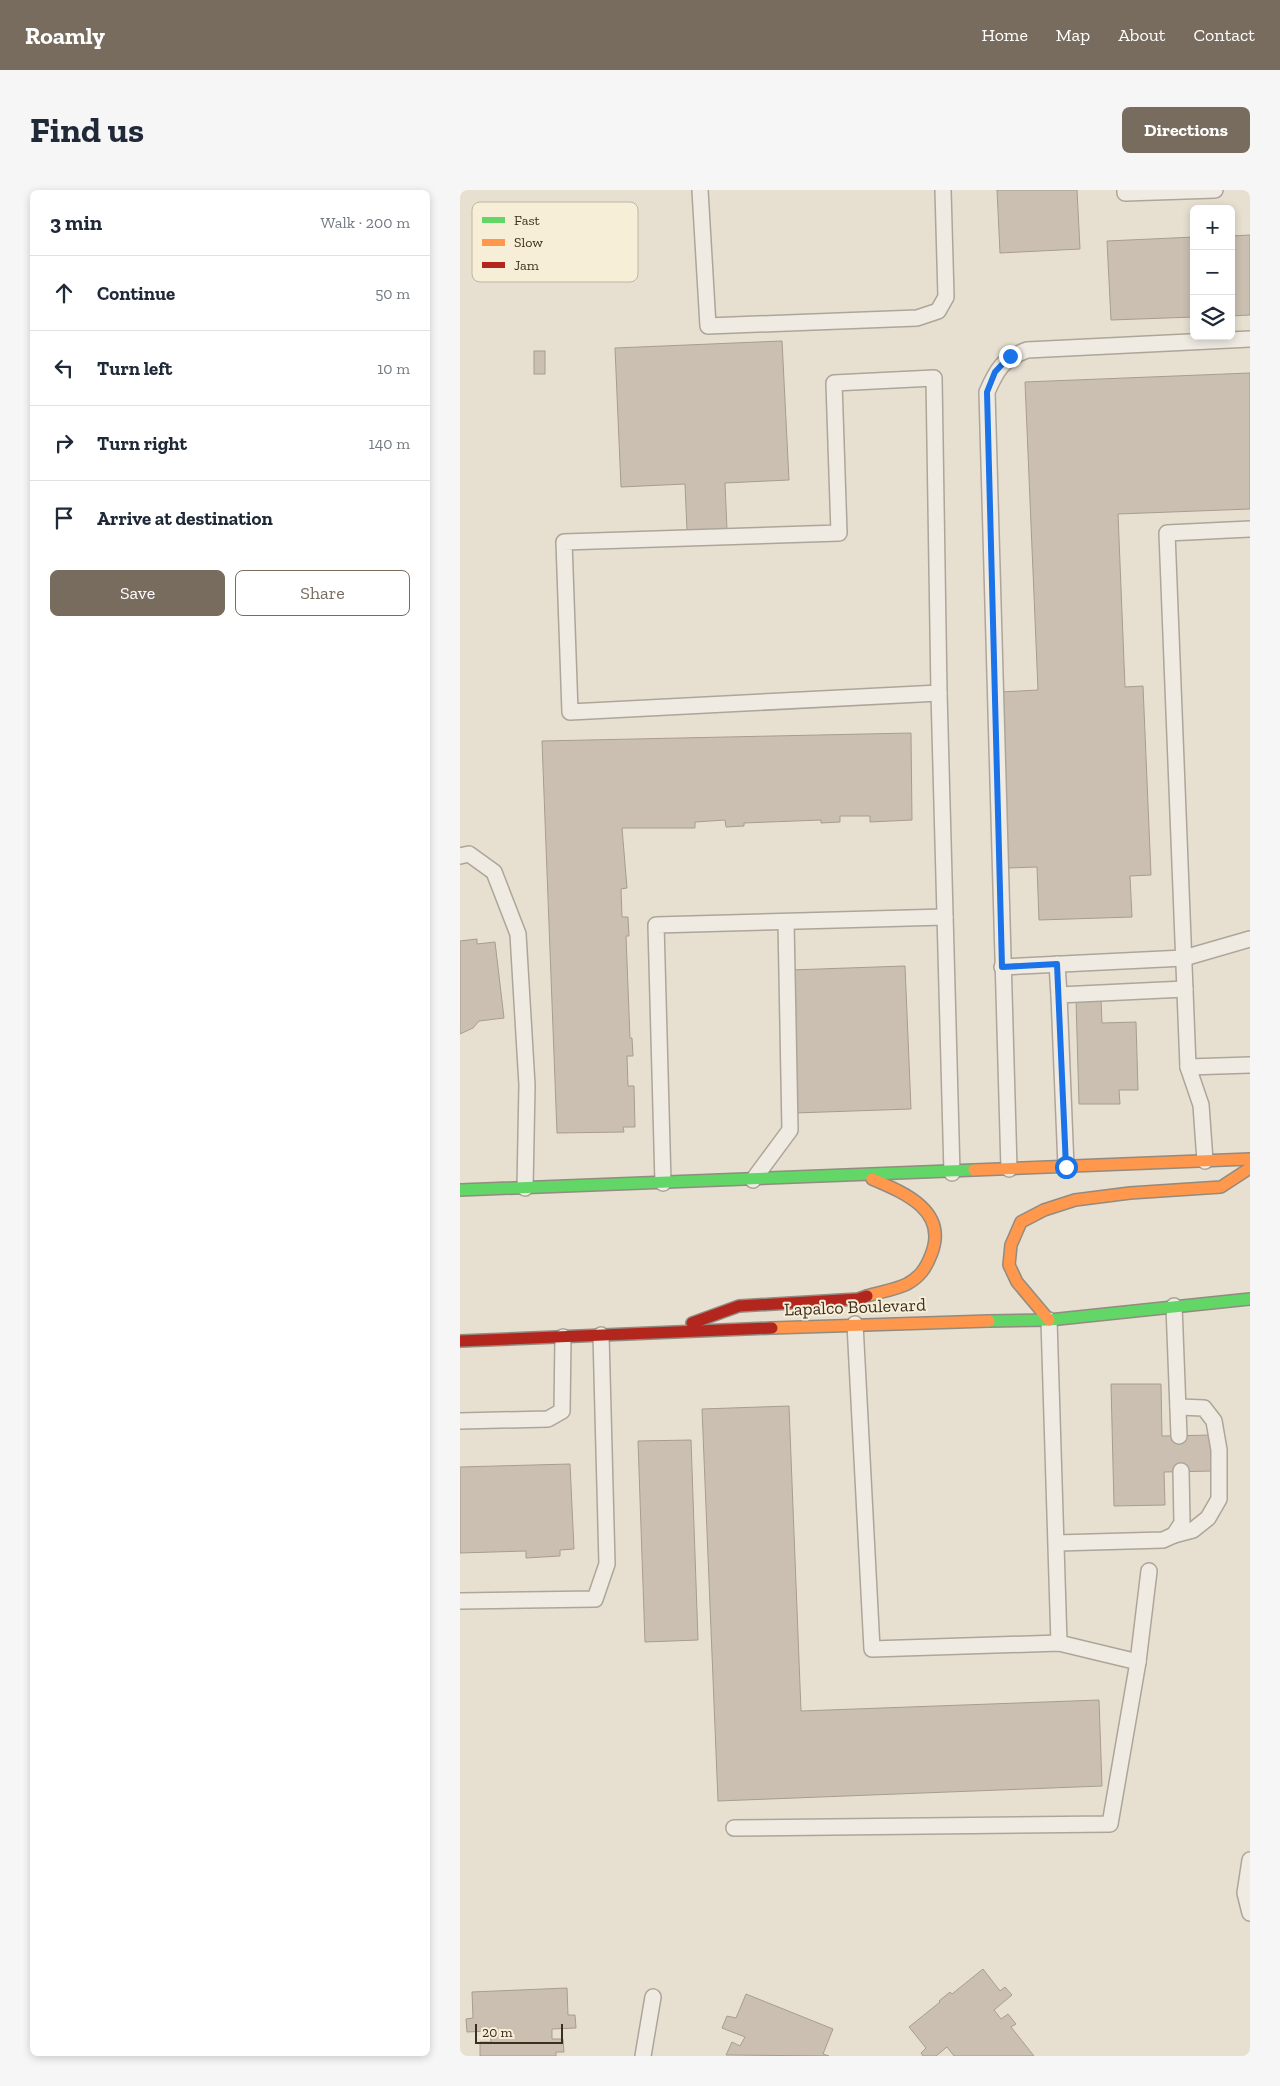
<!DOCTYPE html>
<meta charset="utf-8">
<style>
:root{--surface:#fff;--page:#f6f6f7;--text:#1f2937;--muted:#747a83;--line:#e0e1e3;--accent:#786c5e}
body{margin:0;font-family:"Zilla Slab",serif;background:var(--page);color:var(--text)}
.controls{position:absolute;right:15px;top:15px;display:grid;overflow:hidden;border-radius:8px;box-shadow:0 2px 8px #0003}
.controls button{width:45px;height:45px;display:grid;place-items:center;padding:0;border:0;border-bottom:1px solid var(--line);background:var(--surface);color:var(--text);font:25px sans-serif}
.scale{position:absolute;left:15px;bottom:12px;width:88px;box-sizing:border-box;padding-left:5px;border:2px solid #3d2e20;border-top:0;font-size:14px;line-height:18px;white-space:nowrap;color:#3d2e20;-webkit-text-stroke:4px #f7eed8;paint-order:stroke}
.stop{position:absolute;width:15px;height:15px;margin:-11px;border:4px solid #1a73e8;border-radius:50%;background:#fff}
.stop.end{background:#1a73e8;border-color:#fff;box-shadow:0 1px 5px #0008}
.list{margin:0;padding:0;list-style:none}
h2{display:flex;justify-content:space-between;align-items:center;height:65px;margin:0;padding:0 20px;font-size:21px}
h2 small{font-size:16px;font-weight:400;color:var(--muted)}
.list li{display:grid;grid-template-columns:32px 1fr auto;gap:15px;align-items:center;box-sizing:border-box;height:75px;padding:0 20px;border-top:1px solid var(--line)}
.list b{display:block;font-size:19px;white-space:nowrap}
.list em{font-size:16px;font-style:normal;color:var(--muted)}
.actions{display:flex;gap:10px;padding:15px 20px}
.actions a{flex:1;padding:11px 0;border:1px solid var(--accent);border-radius:8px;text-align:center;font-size:18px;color:var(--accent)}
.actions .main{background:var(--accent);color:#fff}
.icon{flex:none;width:28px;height:28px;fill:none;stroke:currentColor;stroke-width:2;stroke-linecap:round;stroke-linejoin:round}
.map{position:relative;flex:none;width:790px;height:1866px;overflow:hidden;border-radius:8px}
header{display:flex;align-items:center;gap:30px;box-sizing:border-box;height:70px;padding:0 25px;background:var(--accent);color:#fff}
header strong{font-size:24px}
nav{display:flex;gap:28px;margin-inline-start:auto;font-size:18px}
.intro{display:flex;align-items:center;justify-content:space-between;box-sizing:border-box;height:120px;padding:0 30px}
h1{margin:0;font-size:35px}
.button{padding:12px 22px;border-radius:8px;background:var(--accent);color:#fff;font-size:18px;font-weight:700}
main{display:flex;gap:30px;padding:0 30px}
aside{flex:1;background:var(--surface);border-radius:8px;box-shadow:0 2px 8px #0003}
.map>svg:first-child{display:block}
</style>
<header>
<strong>Roamly</strong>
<nav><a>Home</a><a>Map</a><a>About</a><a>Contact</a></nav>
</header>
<div class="intro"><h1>Find us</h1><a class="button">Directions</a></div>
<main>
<aside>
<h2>3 min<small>Walk · 200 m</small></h2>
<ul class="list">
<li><svg class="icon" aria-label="ahead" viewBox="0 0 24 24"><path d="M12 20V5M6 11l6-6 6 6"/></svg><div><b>Continue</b></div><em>50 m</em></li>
<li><svg class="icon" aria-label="left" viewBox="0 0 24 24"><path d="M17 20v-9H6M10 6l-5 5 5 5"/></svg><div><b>Turn left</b></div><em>10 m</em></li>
<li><svg class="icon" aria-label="right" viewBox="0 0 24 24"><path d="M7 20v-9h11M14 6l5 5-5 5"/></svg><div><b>Turn right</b></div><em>140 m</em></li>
<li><svg class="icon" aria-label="arrive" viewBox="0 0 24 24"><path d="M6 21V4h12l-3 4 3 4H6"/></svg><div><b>Arrive at destination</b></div></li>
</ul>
<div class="actions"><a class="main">Save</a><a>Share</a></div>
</aside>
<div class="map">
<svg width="790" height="1866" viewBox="0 0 790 1866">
<rect width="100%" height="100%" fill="#e7e0d1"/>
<g fill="#cbbfb2" stroke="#a89c90">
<polygon points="537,0 617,0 620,59 540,63"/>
<polygon points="790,45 790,125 771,126 771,46"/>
<polygon points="734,47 734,127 651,130 647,51"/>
<polygon points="322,151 329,290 265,293 267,340 227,341 225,294 161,297 155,158"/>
<rect x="74" y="161" width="11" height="23"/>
<polygon points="790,183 790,319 658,324 665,497 683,496 691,685 670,686 672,727 579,730 577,677 548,678 541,502 578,500 565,192"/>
<polygon points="451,543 452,630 410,632 410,626 380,626 380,632 361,633 361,630 284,633 284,636 266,637 265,630 235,632 235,638 162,638 167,698 161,699 162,727 168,727 169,746 166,746 170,848 172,848 173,866 167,866 168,896 174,896 175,937 163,937 164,942 97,943 82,551"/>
<polygon points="17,749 17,754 35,752 44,828 19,831 13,838 0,844 0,751"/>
<polygon points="445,776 451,919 335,923 330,780"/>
<polygon points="616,810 641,810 642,833 676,832 678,900 659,900 660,914 619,914"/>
<polygon points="651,1194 701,1194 702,1246 753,1245 754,1281 704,1282 705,1315 654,1316"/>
<polygon points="329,1216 341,1521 639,1510 642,1596 258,1611 242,1219"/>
<polygon points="231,1250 238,1450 185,1452 178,1251"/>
<polygon points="110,1274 114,1359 100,1360 100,1366 66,1368 66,1361 0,1363 0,1277"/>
<polygon points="523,1779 540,1801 545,1797 552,1805 534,1820 541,1829 548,1824 556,1834 551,1837 574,1866 494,1866 487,1857 476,1866 463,1866 461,1863 466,1858 449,1837 480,1812 479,1811 490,1802 492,1804"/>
<polygon points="107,1798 108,1825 115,1825 116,1838 92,1839 92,1849 103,1849 104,1862 96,1862 96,1866 20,1866 20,1852 31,1852 30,1841 7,1842 6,1829 13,1828 12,1802"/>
<polygon points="286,1804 373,1839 363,1864 369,1866 266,1865 272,1852 280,1856 285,1847 262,1838 267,1826 276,1828"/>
</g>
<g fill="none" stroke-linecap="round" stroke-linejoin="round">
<g stroke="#ada599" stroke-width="18">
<g id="lane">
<polyline points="240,0 248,136 457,128 478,121 486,107 483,0"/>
<polyline points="665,0 665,3 755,0"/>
<polygon points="474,188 479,503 110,522 104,352 379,343 374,193"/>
<polyline points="790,339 707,343 728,877 790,875"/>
<polyline points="479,503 492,983"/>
<polyline points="0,666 9,664 34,682 58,744 67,895 65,998"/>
<polyline points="597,774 599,805"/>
<polyline points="542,777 724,768 790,749"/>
<polyline points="728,877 741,915 745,971"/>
<polyline points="606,977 599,805 725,799"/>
<path d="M 549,979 L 527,202 C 537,179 543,169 567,160 L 790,149"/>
<polyline points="293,990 330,940 326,732"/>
<polyline points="203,993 196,735 485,727"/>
<polyline points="714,1116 719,1246"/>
<polyline points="589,1130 599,1453"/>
<polyline points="0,1231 88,1229 102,1221 103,1147"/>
<polyline points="714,1345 733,1340 748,1328 759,1309 759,1260 754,1231 744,1218 718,1217"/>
<polyline points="597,1353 703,1350 714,1345 722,1333 721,1281"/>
<polyline points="0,1411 135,1409 147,1374 141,1145"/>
<polyline points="678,1472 689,1381"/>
<polyline points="274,1638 650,1634 678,1472 599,1453 412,1459 395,1134"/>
<polyline points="790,1670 785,1703 790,1723"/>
<polyline points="183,1866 193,1807"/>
</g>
</g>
<g stroke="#928b80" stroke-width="14">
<g id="fast">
<polyline points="0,1000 514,980"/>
<polyline points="529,1131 589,1130 790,1109"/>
</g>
</g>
<g stroke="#928b80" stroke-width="14">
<g id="slow">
<polyline points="514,980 790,969"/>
<path d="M 407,1106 C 419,1102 435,1100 447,1094 C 460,1087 466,1078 471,1065 C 489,1021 445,1003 412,989"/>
<polyline points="589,1130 557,1092 549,1075 551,1055 561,1032 584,1020 615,1010 670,1003 761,997 790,978"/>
<polyline points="312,1138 529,1131"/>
</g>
</g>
<g stroke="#928b80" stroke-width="14">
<g id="jam">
<polyline points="232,1133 279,1116 398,1109 407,1106"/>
<polyline points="0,1151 312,1138"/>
</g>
</g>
<use href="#lane" stroke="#efebe3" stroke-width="15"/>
<use href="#fast" stroke="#63d668" stroke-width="11"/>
<use href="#slow" stroke="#ff974d" stroke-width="11"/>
<use href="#jam" stroke="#b3261e" stroke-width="11"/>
</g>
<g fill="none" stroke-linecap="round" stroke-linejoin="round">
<polyline stroke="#1a73e8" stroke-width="6" points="550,166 535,182 527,202 542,777 597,774 606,977"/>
</g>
<g text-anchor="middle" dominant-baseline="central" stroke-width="4" stroke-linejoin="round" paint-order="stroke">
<g font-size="18" fill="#3d2e20" stroke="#f7eed8">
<text transform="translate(395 1117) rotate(-2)">Lapalco Boulevard</text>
</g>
</g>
<rect x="12" y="12" width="166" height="80" rx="8" fill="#f7eed8" stroke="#bfb4a1" stroke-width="1"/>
<rect x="22" y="27" width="23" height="6" fill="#63d668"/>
<rect x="22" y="49" width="23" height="7" fill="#ff974d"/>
<rect x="22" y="72" width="23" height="6" fill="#b3261e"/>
<g font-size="14" fill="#3d2e20">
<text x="54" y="35">Fast</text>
<text x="54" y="57">Slow</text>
<text x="54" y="80">Jam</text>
</g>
</svg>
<div class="controls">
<button>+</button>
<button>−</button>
<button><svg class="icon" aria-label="layers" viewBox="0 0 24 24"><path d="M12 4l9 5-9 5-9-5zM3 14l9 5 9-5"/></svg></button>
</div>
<div class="scale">20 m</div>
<div class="stop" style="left:606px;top:977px"></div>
<div class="stop end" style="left:550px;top:166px"></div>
</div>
</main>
